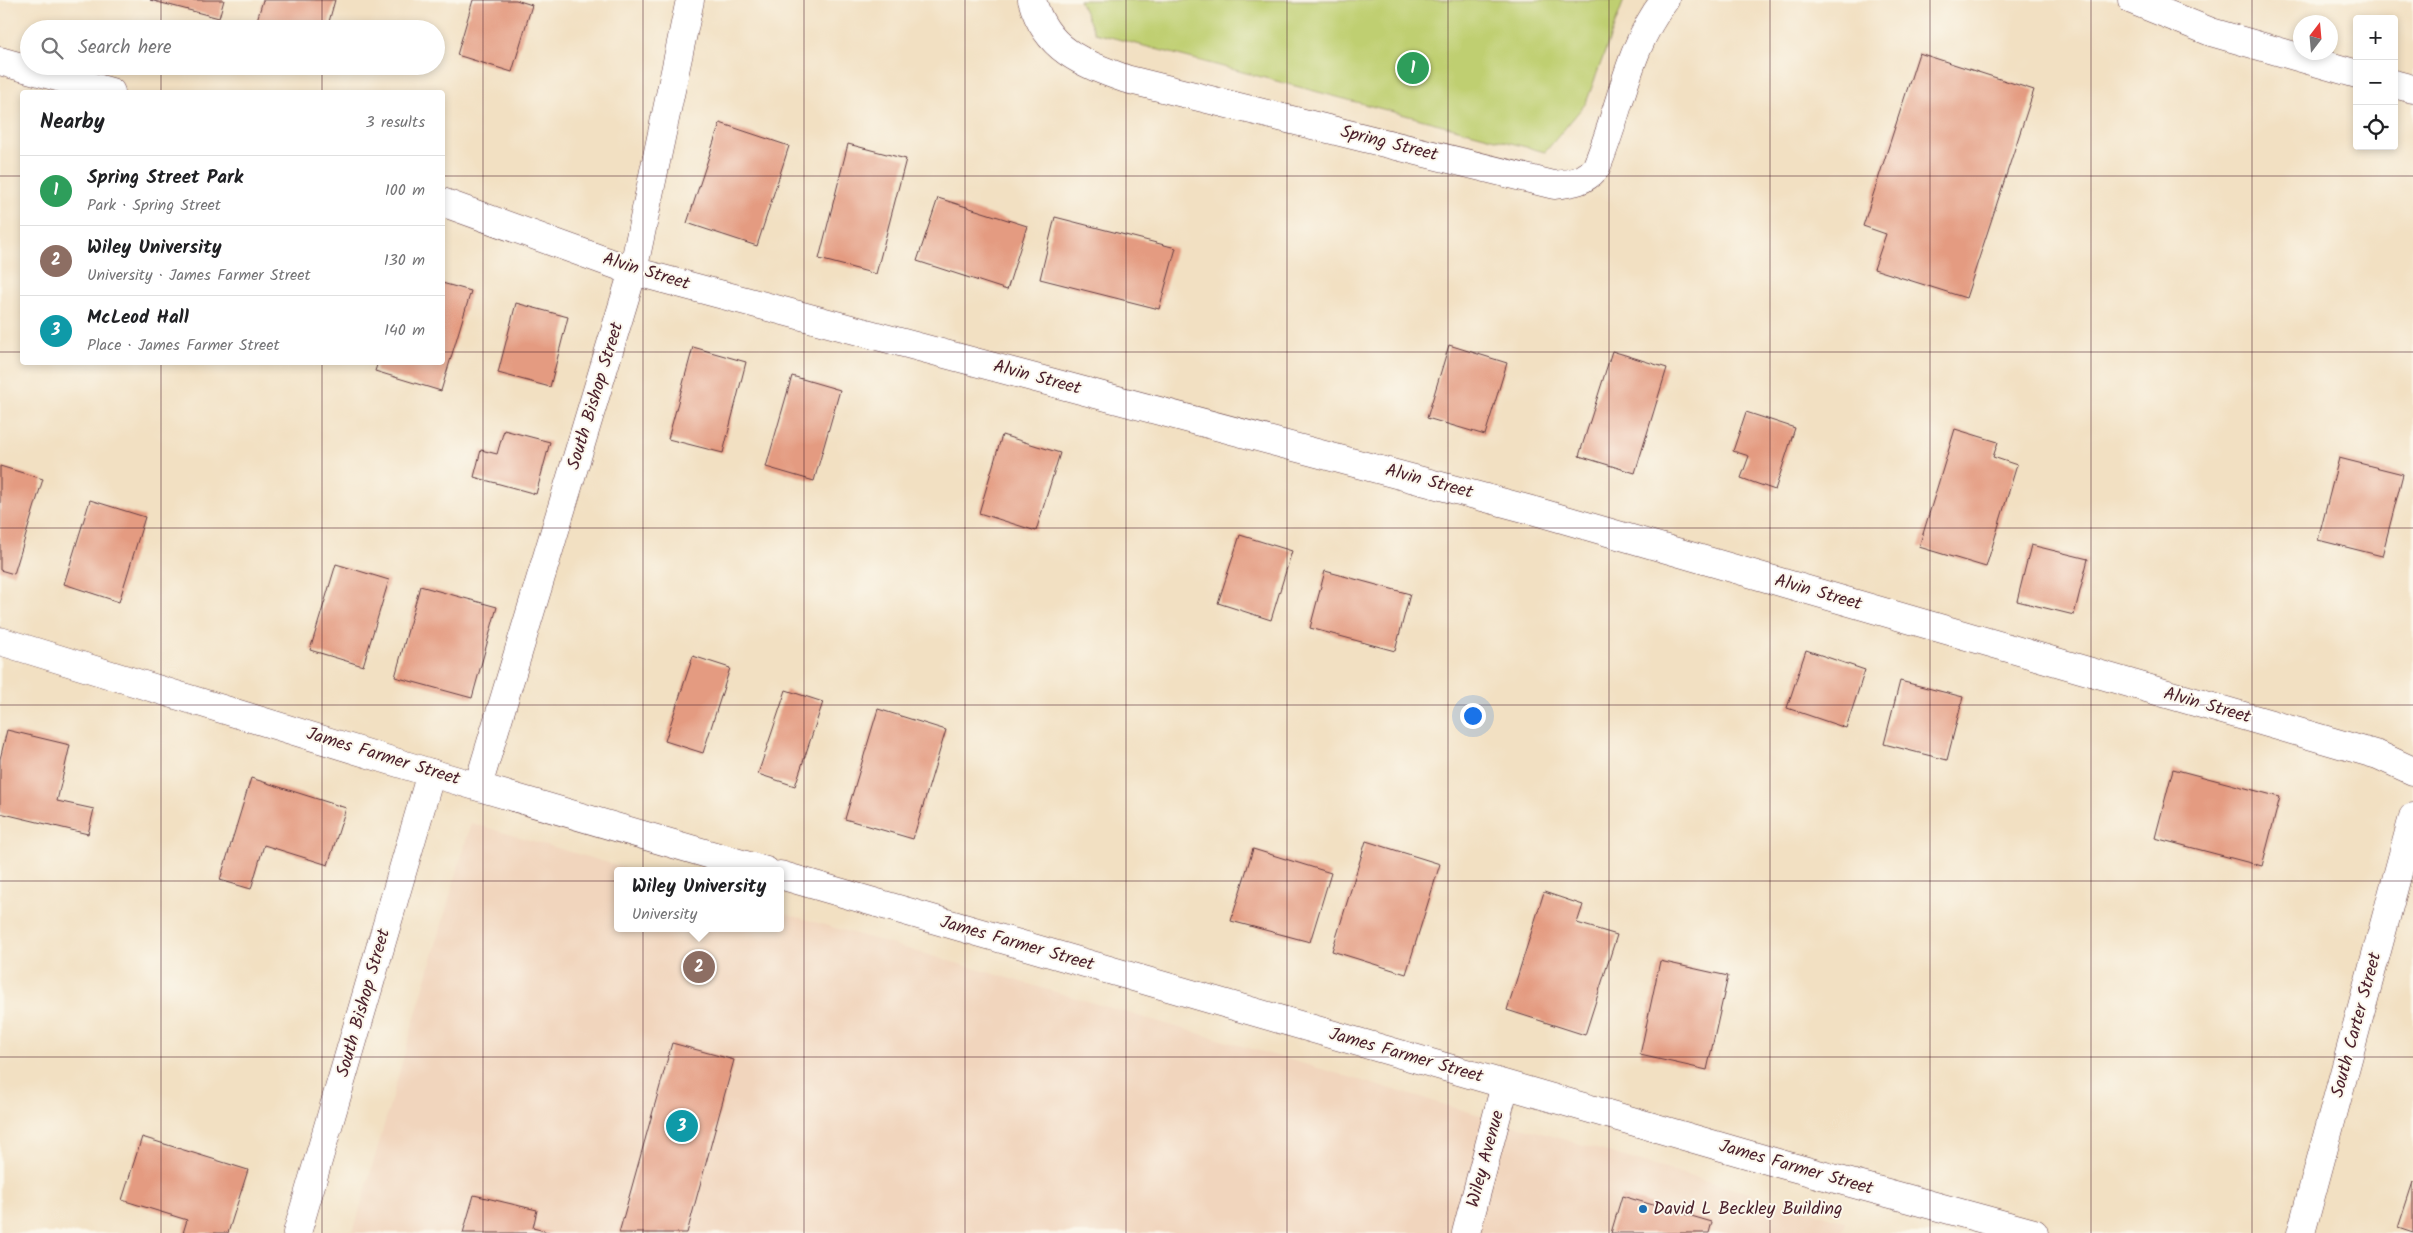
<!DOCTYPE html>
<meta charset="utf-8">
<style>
:root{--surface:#fff;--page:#f6f6f6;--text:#202124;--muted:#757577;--line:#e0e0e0;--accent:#111827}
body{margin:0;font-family:Kalam,sans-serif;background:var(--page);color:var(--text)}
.controls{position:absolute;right:15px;top:15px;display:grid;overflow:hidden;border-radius:5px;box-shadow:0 2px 8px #0003}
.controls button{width:45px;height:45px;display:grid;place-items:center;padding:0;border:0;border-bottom:1px solid var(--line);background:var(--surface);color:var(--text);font:25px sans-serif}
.compass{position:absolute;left:2293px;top:15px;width:45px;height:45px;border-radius:50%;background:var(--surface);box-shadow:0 2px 8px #0003;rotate:16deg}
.you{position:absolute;left:1472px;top:715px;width:18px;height:18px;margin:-12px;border:4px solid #fff;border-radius:50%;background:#1a73e8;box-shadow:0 0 0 8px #1a73e833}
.badge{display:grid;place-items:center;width:32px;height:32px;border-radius:50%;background:var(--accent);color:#fff;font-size:16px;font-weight:700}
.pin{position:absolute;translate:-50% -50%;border:2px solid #fff;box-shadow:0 1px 5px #0006}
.popup{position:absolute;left:614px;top:867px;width:170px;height:65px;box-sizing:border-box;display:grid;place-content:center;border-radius:5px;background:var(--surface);filter:drop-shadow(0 1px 4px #0005);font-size:16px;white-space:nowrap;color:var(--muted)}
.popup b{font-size:19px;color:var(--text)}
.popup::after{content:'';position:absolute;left:50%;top:100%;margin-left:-10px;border:10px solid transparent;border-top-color:var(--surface)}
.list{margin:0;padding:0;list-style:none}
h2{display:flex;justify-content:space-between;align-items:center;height:65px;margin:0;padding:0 20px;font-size:21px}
h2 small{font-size:16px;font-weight:400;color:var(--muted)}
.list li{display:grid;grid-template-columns:32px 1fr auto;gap:15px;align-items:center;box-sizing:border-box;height:70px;padding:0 20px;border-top:1px solid var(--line)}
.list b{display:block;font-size:19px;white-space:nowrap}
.list p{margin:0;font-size:16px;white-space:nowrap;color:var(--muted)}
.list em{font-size:16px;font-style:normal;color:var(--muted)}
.icon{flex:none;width:28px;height:28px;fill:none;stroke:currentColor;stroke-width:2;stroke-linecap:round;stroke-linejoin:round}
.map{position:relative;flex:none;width:2413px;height:1233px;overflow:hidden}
.search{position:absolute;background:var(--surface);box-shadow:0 2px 8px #0003;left:20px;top:20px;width:425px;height:55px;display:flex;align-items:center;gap:12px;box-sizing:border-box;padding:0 18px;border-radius:28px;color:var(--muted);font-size:19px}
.panel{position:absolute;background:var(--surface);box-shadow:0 2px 8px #0003;left:20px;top:90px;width:425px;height:275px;border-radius:5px}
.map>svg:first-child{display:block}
</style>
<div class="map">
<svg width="2413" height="1233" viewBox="0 0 2413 1233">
<rect width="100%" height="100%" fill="#fbf7ec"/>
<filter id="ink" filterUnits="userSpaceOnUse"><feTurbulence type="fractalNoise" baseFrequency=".02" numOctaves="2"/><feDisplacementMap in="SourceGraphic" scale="10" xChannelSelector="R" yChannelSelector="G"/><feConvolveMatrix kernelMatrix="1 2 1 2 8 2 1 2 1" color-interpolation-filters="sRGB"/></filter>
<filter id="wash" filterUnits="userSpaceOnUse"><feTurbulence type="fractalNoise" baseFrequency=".0096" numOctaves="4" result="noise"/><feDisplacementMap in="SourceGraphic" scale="20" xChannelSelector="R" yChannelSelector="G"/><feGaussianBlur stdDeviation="1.12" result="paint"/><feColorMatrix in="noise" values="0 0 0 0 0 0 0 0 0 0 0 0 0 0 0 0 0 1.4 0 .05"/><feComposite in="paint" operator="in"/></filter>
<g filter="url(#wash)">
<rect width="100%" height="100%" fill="#f2e0c2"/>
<polygon fill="#f1d5bd" points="471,823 636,871 618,871 618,928 780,928 780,912 1845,1221 1842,1233 353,1233"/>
<polygon fill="#bfcf71" stroke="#84774e" points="1079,0 1624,0 1586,103 1545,152 1095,33"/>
<g id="blocks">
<g fill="#e49b81">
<polygon points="150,0 224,0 219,18"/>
<polygon points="263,0 335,0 327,29 260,29 255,27"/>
<polygon points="473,0 516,0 532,5 512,72 457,55"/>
<polygon points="1919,53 2034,90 1966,298 1874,269 1886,234 1863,226"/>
<polygon points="720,123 789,146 757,246 687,223"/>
<polygon points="848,144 906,159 876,274 819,259"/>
<polygon points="938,198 1027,226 1007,290 917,261"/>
<polygon points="1055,217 1176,248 1159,309 1040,279"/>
<polygon points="442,283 471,291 441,391 375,371 378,362 442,362"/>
<polygon points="516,303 568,317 550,387 498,373"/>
<polygon points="1449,345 1507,363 1485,435 1427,418"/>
<polygon points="693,347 746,362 723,453 668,439"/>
<polygon points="1612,351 1667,368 1635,473 1579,456"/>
<polygon points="792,376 840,390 814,481 766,467"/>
<polygon points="1746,412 1795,428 1775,490 1741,478 1749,456 1733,451"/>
<polygon points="1955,429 1998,442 1993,457 2017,465 1986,567 1919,547"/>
<polygon points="504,430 550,442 536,494 474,477 481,450 497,454"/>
<polygon points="1002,435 1060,453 1036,531 979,513"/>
<polygon points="2339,458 2403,474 2382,556 2318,540"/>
<polygon points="0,466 43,479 14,574 0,570"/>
<polygon points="90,500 145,517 119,602 64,584"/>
<polygon points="1240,535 1292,551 1271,620 1218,603"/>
<polygon points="2031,545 2088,559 2074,615 2017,601"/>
<polygon points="336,564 389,580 363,666 310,650"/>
<polygon points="1325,571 1410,594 1395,651 1310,628"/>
<polygon points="420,586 497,607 472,698 395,677"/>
<polygon points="1806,650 1865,670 1846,728 1787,708"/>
<polygon points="693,656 730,668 703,753 665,741"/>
<polygon points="1900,681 1963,697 1947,760 1884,744"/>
<polygon points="786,690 823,702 795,786 758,774"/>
<polygon points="878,709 946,730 913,839 845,819"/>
<polygon points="7,730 70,745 57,801 94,809 88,834 0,813 0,759"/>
<polygon points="2173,769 2280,797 2262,866 2155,838"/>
<polygon points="251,778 346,808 328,865 264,845 251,889 220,880"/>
<polygon points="1366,841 1440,864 1406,974 1332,951"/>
<polygon points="1253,849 1331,873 1310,942 1231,921"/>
<polygon points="1544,892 1583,905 1577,923 1617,935 1585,1035 1507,1010"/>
<polygon points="1660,961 1728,976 1707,1070 1640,1055"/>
<polygon points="672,1043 734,1060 687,1233 619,1233"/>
<polygon points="142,1137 248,1170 228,1233 183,1233 187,1220 122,1200"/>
<polygon points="2413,1182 2413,1233 2398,1228"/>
<polygon points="474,1195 537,1210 533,1228 552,1233 463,1233"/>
<polygon points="1622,1196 1712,1222 1709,1233 1611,1233"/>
</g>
</g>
</g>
<g filter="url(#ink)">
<use href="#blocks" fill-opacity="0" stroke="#633c42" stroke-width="1"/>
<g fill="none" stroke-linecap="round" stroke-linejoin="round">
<g stroke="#633c42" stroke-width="29">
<g id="minor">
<path d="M 1032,0 C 1046,50 1082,63 1126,79 L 1554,185 C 1572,183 1584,182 1596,168 C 1620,113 1627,48 1665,0"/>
<polyline points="2132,0 2211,32 2357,74"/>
<polyline points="0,61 111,92"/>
<polyline points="2394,84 2413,89"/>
<polyline points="442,202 633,271 1535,511 2378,755 2413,771"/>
<polyline points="0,641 431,773 766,871"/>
<polyline points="478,786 633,271 690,0"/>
<polyline points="780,875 1781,1164 2034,1233"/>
<polyline points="297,1233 431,773"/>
<polyline points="1466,1233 1505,1085"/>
</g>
</g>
<g stroke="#633c42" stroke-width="29">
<polyline id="tertiary" points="2301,1233 2413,817"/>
</g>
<use href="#minor" stroke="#fff" stroke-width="28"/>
<use href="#tertiary" stroke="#fff" stroke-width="28"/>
</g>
</g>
<path fill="none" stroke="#4a1f2b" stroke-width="1" stroke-opacity="0.55" d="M 161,0 L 161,29M 322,0 L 322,29M 483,0 L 483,1233M 643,0 L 643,1233M 804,0 L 804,1233M 965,0 L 965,1233M 1126,0 L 1126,1233M 1287,0 L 1287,1233M 1448,0 L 1448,1233M 1609,0 L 1609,1233M 1770,0 L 1770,1233M 1930,0 L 1930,1233M 2091,0 L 2091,1233M 2252,0 L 2252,1233M 161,66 L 161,92M 322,66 L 322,92M 0,176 L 22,176M 442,176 L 2413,176M 0,352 L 22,352M 442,352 L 2413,352M 161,362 L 161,1233M 322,362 L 322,1233M 0,528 L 2413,528M 0,705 L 2413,705M 0,881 L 2413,881M 0,1057 L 2413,1057"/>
<circle fill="#1f6fb2" stroke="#fbf7ec" stroke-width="2" cx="1643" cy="1209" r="5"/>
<g text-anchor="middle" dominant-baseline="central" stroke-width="4" stroke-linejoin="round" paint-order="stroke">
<g font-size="18" fill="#4a1f2b" stroke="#fbf7ec">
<text transform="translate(1389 144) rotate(14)">Spring Street</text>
<text transform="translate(646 272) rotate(17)">Alvin Street</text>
<text transform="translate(1037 378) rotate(15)">Alvin Street</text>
<text transform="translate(596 396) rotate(-73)">South Bishop Street</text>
<text transform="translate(1429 482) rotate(15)">Alvin Street</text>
<text transform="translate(1818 593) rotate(16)">Alvin Street</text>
<text transform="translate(2207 706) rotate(16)">Alvin Street</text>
<text transform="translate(383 757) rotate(17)">James Farmer Street</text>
<text transform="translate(1017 944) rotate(16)">James Farmer Street</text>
<text transform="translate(364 1003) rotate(-74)">South Bishop Street</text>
<text transform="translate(2357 1025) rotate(-75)">South Carter Street</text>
<text transform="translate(1406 1056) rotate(16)">James Farmer Street</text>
<text transform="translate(1486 1159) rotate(-75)">Wiley Avenue</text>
<text transform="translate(1796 1168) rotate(16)">James Farmer Street</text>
</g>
<g font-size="18" fill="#4a1f2b" stroke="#fbf7ec" text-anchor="start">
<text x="1653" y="1209">David L Beckley Building</text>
</g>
</g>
</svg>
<div class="controls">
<button>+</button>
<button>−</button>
<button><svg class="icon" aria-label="locate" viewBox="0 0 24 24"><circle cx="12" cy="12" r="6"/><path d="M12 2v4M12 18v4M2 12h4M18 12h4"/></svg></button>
</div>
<svg class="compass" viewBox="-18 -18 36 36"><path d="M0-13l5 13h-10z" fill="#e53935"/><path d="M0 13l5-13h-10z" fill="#757577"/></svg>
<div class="you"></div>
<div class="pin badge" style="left:1413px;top:68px;background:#2e9e5b">1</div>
<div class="pin badge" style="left:699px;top:967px;background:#8d6e63">2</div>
<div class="popup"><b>Wiley University</b>University</div>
<div class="pin badge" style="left:682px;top:1126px;background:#0f9aa8">3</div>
<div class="search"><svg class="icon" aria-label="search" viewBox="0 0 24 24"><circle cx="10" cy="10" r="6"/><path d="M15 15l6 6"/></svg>Search here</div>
<section class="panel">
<h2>Nearby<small>3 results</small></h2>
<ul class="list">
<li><span class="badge" style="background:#2e9e5b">1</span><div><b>Spring Street Park</b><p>Park · Spring Street</p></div><em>100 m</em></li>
<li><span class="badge" style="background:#8d6e63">2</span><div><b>Wiley University</b><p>University · James Farmer Street</p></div><em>130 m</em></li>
<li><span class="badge" style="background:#0f9aa8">3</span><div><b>McLeod Hall</b><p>Place · James Farmer Street</p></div><em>140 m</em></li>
</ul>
</section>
</div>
